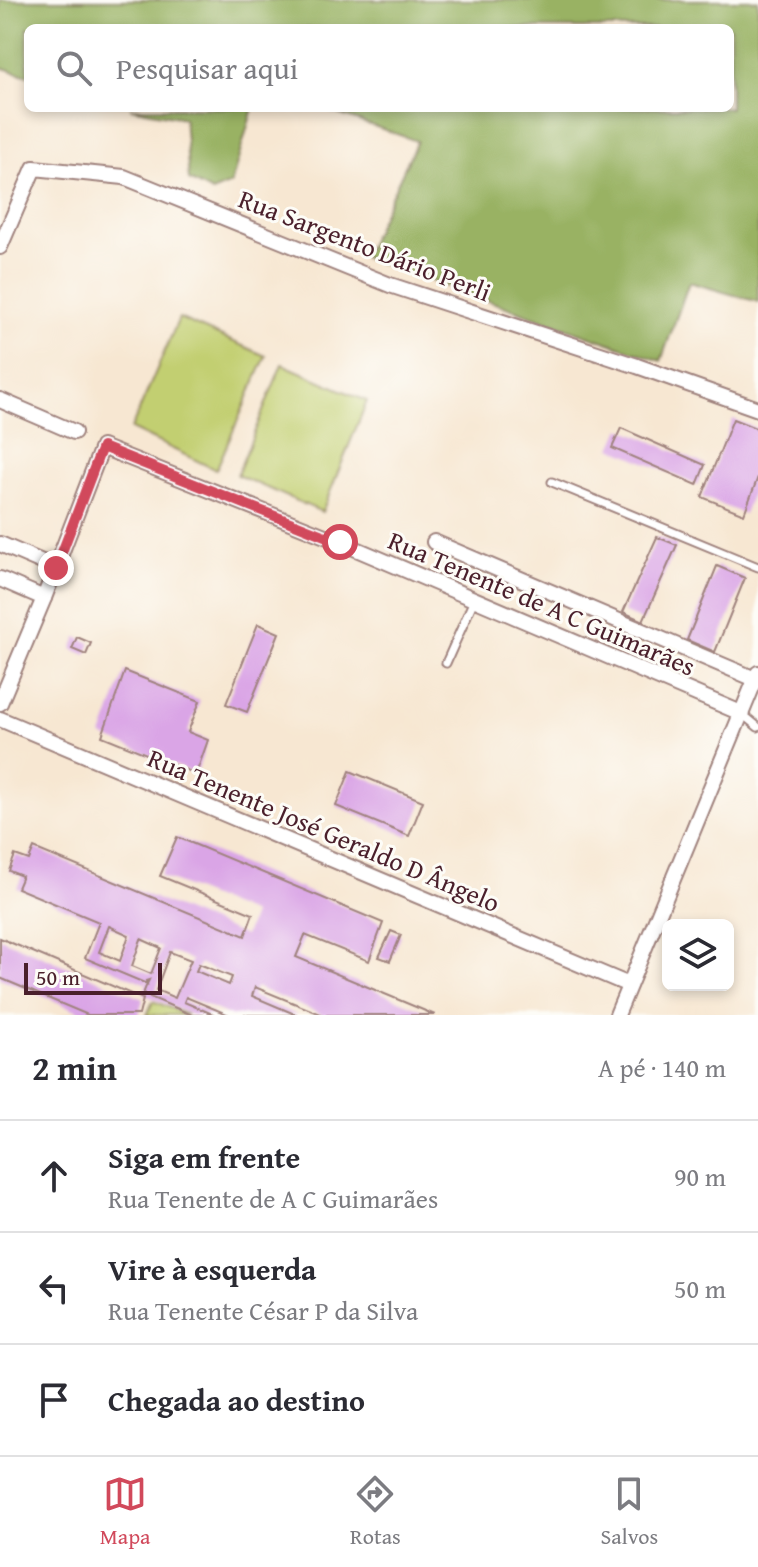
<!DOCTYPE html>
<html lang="pt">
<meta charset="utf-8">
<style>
:root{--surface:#fff;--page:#f2f2f3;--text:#2b2b33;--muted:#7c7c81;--line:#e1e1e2;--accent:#d1495b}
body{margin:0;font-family:"Gentium Book Plus",serif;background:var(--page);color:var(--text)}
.controls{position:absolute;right:24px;bottom:24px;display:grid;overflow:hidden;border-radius:12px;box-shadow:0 4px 12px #0003}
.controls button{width:72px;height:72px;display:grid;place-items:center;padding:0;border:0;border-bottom:2px solid var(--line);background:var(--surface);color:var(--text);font:40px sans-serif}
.scale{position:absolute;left:24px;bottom:20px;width:138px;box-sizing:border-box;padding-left:8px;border:4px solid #4a1f2b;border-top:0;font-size:22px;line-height:28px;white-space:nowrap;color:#4a1f2b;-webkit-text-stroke:6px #fdfcf7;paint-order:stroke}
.stop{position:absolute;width:24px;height:24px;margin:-18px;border:6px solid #d1495b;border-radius:50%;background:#fff}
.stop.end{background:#d1495b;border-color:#fff;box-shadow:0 2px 8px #0008}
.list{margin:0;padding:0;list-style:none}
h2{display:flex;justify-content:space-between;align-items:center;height:104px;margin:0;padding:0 32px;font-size:34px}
h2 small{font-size:26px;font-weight:400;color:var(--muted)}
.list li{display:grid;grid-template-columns:52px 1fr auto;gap:24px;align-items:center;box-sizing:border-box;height:112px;padding:0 32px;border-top:2px solid var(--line)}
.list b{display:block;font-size:30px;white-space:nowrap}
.list p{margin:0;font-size:26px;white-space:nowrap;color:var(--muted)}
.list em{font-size:26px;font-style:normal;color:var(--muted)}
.icon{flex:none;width:44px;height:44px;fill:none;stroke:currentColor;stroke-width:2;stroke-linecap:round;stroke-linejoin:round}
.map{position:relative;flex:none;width:758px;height:1015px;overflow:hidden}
.search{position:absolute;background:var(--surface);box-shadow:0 4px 12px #0003;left:24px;right:24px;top:24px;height:88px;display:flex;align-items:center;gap:20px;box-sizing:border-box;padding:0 28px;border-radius:12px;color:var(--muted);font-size:30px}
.sheet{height:440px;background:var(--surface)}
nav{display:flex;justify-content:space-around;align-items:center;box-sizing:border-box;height:112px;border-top:2px solid var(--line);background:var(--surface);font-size:22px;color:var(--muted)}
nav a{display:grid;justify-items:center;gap:4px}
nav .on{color:var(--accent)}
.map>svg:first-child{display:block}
</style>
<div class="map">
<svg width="758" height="1015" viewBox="0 0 758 1015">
<rect width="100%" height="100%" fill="#fdfcf7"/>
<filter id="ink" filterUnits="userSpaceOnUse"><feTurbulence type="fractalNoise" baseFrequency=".0125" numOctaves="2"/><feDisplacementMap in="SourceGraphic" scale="16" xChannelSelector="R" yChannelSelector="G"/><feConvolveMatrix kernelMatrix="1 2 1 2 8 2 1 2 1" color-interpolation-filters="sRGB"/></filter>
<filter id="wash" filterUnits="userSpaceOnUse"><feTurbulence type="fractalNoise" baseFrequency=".006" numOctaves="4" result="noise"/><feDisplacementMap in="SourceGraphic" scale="32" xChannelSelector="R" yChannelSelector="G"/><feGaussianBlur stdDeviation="1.8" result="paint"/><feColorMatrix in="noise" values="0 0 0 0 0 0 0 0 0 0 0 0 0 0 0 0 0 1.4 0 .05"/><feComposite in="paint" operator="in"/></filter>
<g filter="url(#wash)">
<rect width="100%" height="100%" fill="#f7e7d2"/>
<g fill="#c2cf71" stroke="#86774e" stroke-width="2">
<polygon points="179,318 266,356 216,470 131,429"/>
<polygon points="282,364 367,401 322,512 237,475"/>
<polygon points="153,1001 187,1015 147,1015"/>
</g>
<g fill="#99b263" stroke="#726847" stroke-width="2">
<polygon points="0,0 758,0 758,302 689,282 661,361 363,257 417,141 321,108 730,108 730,28 28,28 28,76 0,67"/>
<polygon points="130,108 253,108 231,184 212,192 189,180 184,118"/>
</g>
<g id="blocks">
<g fill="#daa5e6" fill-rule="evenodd">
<polygon points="733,419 758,429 758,477 744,514 702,497"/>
<polygon points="621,428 705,465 697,485 612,448"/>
<polygon points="657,537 677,545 643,621 623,612"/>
<polygon points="717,566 745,578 715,652 687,640"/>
<polygon points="258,624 279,633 247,712 226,704"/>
<polygon points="77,637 91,643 86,655 72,649"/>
<polygon points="125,671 200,701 188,732 208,740 196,774 102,736"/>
<polygon points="350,771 423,801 409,836 336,806"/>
<path d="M 177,837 L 383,923 L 369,961 L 305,935 L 296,957 L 435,1015 L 323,1015 L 255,987 L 252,996 L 297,1015 L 229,1015 L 186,997 L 184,1002 L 215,1015 L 192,1015 L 143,994 L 147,984 L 149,980 L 146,981 L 147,984 L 85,958 L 99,922 L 17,888 L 22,876 L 9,871 L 15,855 L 29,860 L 34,848 L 245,936 L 253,914 L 160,876 ZM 109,926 L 129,935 L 120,961 L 99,952 ZM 141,939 L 161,948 L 151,974 L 132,966 ZM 170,952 L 191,960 L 175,998 L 156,990 ZM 199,964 L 232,977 L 229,985 L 196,971 Z"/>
<polygon points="391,931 401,935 390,961 379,957"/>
<polygon points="0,938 143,999 139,1015 88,1015 0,978"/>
</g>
</g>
</g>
<g filter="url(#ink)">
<use href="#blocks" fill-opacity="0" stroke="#a0837e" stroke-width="2"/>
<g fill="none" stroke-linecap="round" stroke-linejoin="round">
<g stroke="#a0837e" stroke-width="11">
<g id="lane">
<polyline points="552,482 758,567"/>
<polyline points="446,663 474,600"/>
<polyline points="741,713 758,727"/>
</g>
</g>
<g stroke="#a0837e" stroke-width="18">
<g id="street">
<polyline points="0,247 34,168 124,177 390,285 637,366 758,409"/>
<polyline points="0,400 74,432"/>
<polyline points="434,542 755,679"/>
<polyline points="0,544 56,568"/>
<polyline points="0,579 44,598"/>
<polyline points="0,703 44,598 102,447 340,542 741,713"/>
<polyline points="0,719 629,985"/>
<polyline points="617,1015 758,673"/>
</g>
</g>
<use href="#lane" stroke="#fff" stroke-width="7"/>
<use href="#street" stroke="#fff" stroke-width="14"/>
</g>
</g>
<g fill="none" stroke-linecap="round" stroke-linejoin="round" filter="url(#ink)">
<polyline stroke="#d1495b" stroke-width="10" points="56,568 102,447 340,542"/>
</g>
<g text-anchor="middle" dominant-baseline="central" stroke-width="6" stroke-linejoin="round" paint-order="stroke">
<g font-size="26" fill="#4a1f2b" stroke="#fdfcf7">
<text transform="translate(365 245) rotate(21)">Rua Sargento Dário Perli</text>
<text transform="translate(542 603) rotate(23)">Rua Tenente de A C Guimarães</text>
<text transform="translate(324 830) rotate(23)">Rua Tenente José Geraldo D Ângelo</text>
</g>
</g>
</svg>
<div class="controls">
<button><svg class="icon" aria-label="layers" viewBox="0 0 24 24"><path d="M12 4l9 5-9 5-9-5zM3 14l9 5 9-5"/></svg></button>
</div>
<div class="scale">50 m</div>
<div class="stop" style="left:340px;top:542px"></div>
<div class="stop end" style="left:56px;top:568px"></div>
<div class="search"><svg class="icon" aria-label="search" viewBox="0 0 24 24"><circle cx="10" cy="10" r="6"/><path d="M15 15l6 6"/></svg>Pesquisar aqui</div>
</div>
<section class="sheet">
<h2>2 min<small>A pé · 140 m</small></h2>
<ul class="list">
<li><svg class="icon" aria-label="ahead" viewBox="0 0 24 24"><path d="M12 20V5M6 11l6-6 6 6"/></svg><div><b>Siga em frente</b><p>Rua Tenente de A C Guimarães</p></div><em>90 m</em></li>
<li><svg class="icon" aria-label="left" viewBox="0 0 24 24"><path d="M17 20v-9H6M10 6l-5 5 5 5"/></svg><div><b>Vire à esquerda</b><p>Rua Tenente César P da Silva</p></div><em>50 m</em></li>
<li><svg class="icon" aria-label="arrive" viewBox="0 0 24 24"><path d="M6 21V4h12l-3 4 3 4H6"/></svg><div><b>Chegada ao destino</b></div></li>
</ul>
</section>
<nav>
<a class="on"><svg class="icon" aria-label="map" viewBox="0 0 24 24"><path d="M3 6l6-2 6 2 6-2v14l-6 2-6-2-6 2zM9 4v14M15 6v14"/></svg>Mapa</a>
<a><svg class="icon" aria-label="directions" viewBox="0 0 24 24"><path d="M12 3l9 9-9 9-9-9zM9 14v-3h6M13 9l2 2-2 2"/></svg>Rotas</a>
<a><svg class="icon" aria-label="saved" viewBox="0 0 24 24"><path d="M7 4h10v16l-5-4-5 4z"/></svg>Salvos</a>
</nav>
